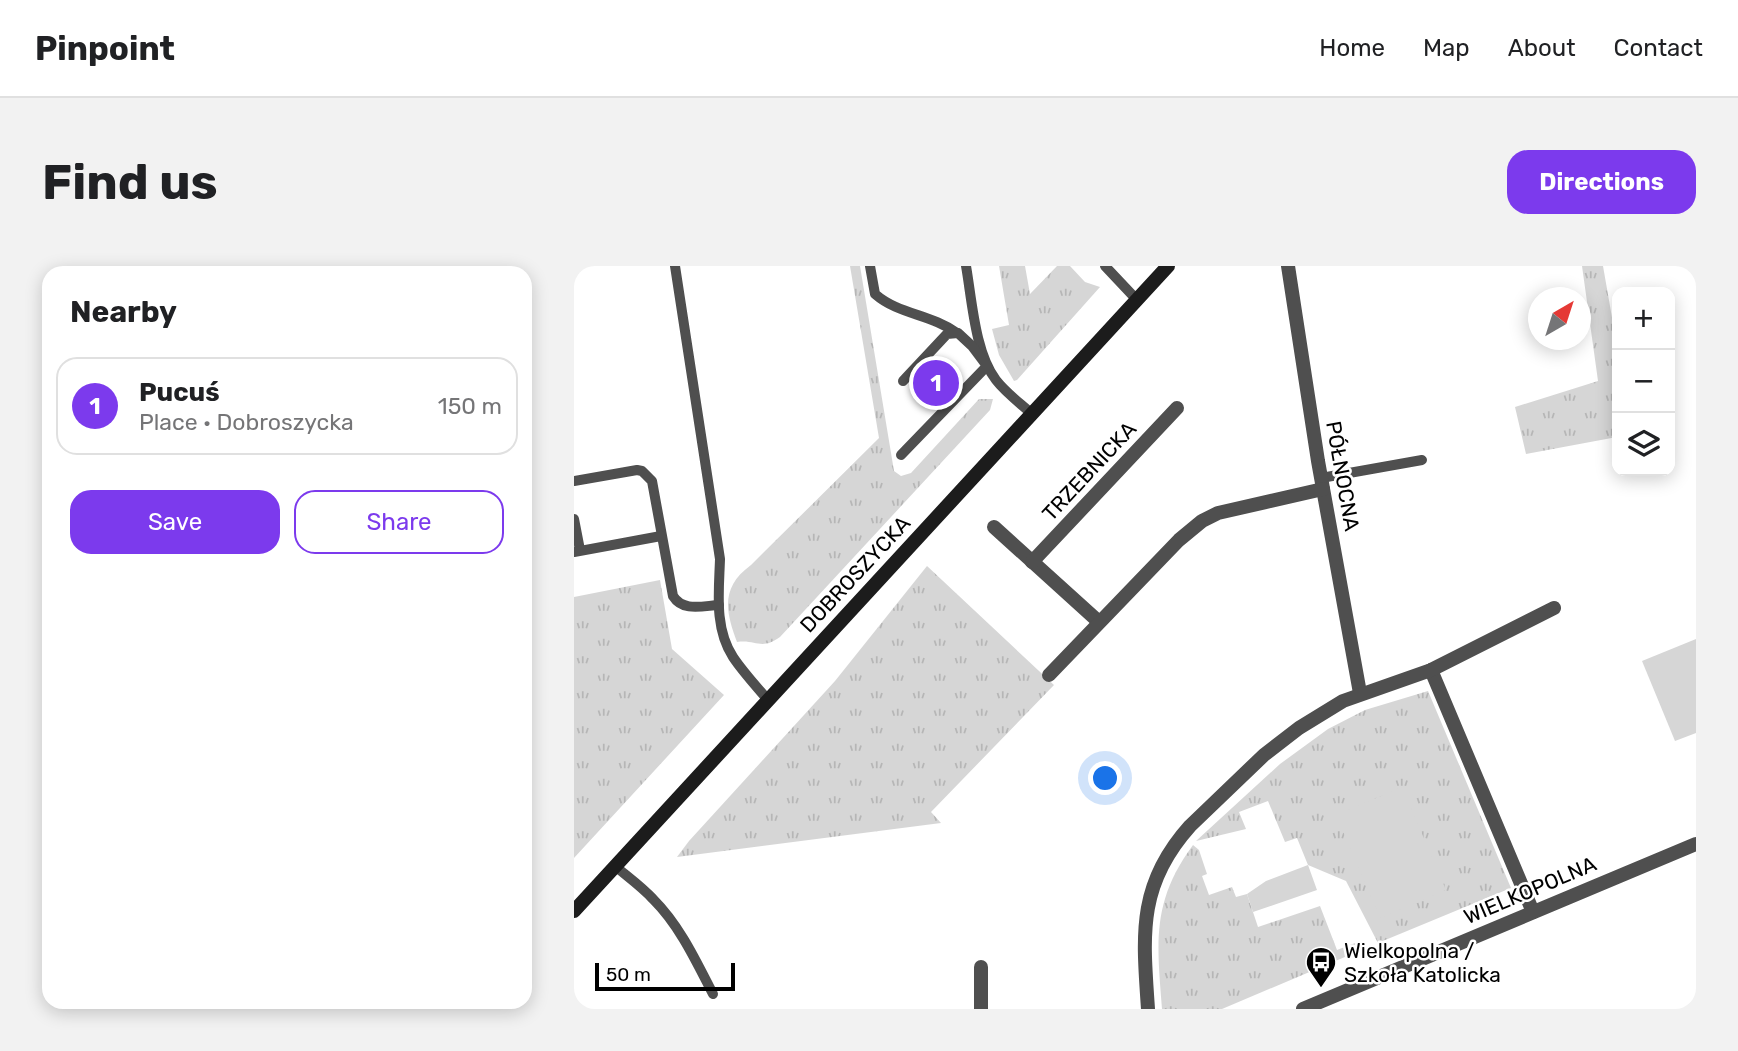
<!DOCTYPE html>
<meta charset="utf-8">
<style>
:root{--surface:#fff;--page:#f2f2f2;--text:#202124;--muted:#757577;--line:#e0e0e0;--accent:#7c3aed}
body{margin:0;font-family:Rubik,sans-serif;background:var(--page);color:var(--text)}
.controls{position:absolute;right:21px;top:21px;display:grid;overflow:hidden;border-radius:14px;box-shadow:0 4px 18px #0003}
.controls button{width:63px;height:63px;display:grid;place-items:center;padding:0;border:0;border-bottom:2px solid var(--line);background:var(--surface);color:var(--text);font:35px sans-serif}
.compass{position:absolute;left:954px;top:21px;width:63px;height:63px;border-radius:50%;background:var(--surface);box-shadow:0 4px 18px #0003;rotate:39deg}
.scale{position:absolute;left:21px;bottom:18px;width:140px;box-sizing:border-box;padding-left:7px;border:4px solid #000;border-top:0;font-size:19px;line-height:24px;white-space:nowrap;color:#000;-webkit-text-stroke:5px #fff;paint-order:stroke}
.you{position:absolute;left:532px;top:513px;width:24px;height:24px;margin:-18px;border:5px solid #fff;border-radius:50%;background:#1a73e8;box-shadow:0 0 0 10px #1a73e833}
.badge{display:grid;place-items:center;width:46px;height:46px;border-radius:50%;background:var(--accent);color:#fff;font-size:23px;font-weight:700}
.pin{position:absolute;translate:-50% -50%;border:4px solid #fff;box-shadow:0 2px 7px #0006}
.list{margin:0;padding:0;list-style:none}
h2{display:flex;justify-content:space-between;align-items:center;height:91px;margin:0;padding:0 28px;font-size:30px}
h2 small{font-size:23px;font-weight:400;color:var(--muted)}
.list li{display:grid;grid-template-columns:46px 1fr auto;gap:21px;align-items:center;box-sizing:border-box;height:98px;margin:0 14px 14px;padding:0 14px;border:2px solid var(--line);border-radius:21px}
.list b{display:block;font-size:26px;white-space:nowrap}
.list p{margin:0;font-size:23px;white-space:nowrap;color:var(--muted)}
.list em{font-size:23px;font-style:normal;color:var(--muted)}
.actions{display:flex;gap:14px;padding:21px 28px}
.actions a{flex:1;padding:16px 0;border:2px solid var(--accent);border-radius:21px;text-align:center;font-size:24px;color:var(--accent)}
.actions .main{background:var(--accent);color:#fff}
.icon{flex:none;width:38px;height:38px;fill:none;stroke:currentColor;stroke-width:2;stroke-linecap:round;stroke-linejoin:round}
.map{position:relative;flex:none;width:1122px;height:743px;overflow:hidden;border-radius:21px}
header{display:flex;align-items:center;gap:42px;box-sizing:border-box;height:98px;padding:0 35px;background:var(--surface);border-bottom:2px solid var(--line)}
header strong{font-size:33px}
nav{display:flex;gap:38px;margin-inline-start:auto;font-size:24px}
.intro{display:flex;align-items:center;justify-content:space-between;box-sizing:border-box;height:168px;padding:0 42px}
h1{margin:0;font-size:49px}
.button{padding:18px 32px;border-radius:21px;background:var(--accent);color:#fff;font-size:24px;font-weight:700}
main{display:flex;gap:42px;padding:0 42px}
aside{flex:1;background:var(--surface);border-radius:21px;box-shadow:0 4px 18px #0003}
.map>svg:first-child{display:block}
</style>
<header>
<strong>Pinpoint</strong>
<nav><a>Home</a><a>Map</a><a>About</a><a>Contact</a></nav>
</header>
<div class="intro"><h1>Find us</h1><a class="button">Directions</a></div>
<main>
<aside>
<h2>Nearby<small></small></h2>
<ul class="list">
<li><span class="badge">1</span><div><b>Pucuś</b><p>Place · Dobroszycka</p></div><em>150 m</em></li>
</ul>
<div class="actions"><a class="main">Save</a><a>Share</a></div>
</aside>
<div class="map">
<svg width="1122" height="743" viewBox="0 0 1122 743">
<defs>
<pattern id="grass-tufts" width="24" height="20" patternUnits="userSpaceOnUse" patternTransform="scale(1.75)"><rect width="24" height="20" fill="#d6d6d6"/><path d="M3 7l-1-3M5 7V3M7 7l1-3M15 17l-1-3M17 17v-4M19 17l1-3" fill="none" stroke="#b6b6b6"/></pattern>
</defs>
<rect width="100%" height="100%" fill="#fff"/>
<g fill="url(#grass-tufts)">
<path d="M 276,0 L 286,0 L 320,205 L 327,210 L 337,207 L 405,133 L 419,133 L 416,144 L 206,371 C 187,385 182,373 163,376 C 151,344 147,321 177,299 L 305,172 Z"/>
<polygon points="425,0 451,0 456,28 483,0 496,0 511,16 526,21 443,114 440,115 425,89 418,63 435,59"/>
<polygon points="1008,0 1029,0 1043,80 1043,171 952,188 941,141 1024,115"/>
<polygon points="353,300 480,419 357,546 367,557 103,591 115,575 261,415"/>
<polygon points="86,314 98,383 150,429 0,592 0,331"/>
<polygon points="854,425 937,622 804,677 772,615 734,599 723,572 711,576 694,535 665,546 672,563 622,575 706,498 754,463 791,444"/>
<path d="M 619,579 L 625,584 L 633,608 L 628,610 L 635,629 L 658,621 L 662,631 L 673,628 L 684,661 L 746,640 L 763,684 L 781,677 L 785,685 L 648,743 L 588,743 C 583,677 577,636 619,579 Z"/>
</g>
<g fill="#d6d6d6">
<polygon points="1122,373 1122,467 1101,475 1068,395"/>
<polygon points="828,521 872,624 806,652 762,549"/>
<polygon points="734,599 743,624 679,646 673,628 692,615"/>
</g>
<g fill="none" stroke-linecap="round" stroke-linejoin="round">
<g stroke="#4f4f4f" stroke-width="10">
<path d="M 101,0 L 146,293 C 145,325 140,362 159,391 C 169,406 182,420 194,434"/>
<path d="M 296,0 L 301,28 C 325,49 357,48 383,67"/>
<path d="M 392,0 C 398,34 401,87 422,114 C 432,127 446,137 458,148"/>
<polyline points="531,0 563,34"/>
<polyline points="327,189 413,100 398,80 384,67 373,68 329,115"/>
<polyline points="747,212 848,194"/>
<path d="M 0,215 L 63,204 L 68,205 L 78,215 L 99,330 C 109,346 128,340 145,339"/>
<polyline points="0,253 6,284"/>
<polyline points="0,286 87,270"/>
<path d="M 41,600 C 54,611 68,621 79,633 C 106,660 122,695 139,728"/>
</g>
<g stroke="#4f4f4f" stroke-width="14">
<polyline points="714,0 744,195 786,427"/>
<polyline points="420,261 525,356"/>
<polyline points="458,296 603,142"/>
<polyline points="857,404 959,646"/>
<polyline points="475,409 605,274 628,255 644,247 749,223"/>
<polyline points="407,743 407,701"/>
<path d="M 574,743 C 569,669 563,619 616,560 L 690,489 L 725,462 L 769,435 L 857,404 L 980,342"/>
<polyline points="729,743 1122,578"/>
</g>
<polyline stroke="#1c1c1c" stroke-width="14" points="0,645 594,0"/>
</g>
<defs>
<g id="bus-pin" transform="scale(1.575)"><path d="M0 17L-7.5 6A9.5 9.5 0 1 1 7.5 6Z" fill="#000" stroke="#fff"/><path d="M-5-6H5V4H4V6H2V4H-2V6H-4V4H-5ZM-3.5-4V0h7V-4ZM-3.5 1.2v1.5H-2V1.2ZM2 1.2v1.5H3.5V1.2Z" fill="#fff"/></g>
</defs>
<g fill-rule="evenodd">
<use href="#bus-pin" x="747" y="696"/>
</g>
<g text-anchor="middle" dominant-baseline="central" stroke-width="5" stroke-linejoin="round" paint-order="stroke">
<g font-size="21" fill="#000" stroke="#fff">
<text transform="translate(515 205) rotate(-47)">TRZEBNICKA</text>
<text transform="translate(769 210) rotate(80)">PÓŁNOCNA</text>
<text transform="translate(281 308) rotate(-47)">DOBROSZYCKA</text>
<text transform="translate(956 624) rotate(-23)">WIELKOPOLNA</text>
</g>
<g font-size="21" fill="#000" stroke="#fff" text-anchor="start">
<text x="770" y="684">Wielkopolna /<tspan x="770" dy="24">Szkoła Katolicka</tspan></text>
</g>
</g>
</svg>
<div class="controls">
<button>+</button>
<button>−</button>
<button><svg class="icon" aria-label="layers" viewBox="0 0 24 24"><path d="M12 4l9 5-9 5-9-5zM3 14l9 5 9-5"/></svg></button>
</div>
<svg class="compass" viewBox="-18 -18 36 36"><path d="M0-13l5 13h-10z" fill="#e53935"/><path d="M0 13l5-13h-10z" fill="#757577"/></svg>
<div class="scale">50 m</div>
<div class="you"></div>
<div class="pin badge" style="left:362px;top:117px">1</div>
</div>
</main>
